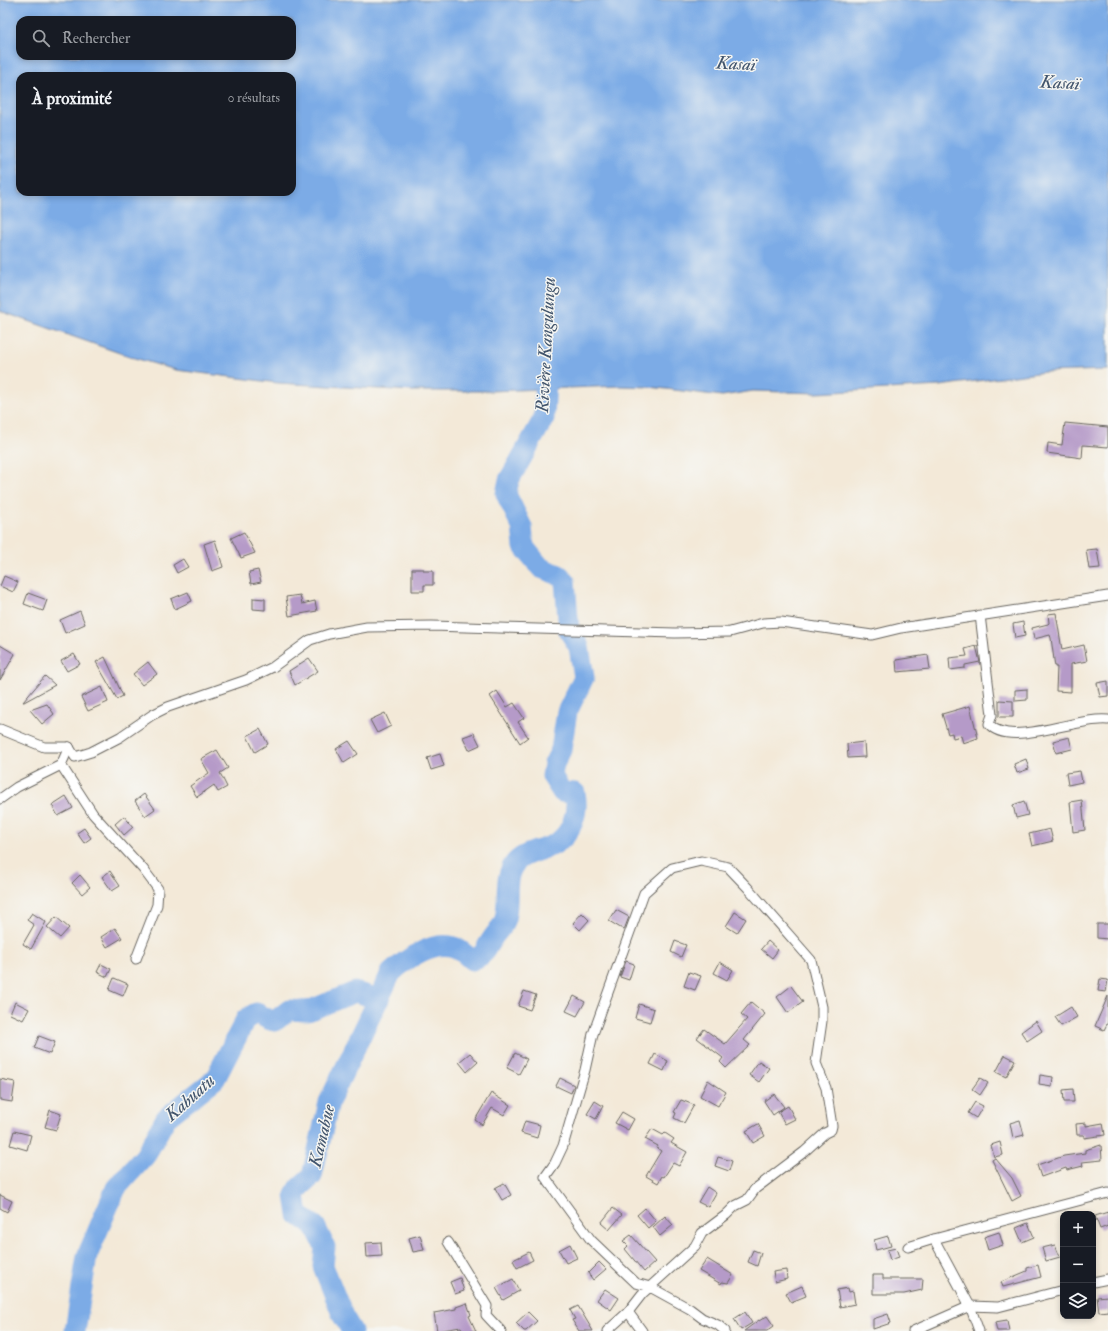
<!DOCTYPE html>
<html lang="fr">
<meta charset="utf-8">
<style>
:root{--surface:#171b24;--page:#20242c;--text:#f1f3f6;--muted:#9ea1a6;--line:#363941}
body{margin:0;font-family:"IM FELL Double Pica",serif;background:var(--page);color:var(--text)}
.controls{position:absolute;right:12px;bottom:12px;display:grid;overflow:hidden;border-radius:8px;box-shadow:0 2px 6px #0003}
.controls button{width:36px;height:36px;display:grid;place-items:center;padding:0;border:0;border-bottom:1px solid var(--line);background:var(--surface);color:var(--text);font:20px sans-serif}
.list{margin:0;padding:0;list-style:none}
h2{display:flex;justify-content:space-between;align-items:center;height:52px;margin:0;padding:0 16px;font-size:17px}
h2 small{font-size:13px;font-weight:400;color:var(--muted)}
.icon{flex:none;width:22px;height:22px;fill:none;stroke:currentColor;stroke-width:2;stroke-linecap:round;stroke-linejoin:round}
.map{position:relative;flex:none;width:1108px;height:1331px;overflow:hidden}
.search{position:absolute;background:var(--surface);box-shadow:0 2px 6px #0003;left:16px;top:16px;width:280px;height:44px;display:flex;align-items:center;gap:10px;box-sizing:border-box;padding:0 14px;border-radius:12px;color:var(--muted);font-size:15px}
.panel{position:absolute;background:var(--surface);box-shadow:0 2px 6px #0003;left:16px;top:72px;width:280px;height:124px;border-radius:12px}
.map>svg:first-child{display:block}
</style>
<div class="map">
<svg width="1108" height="1331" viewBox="0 0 1108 1331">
<rect width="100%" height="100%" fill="#f6f6f2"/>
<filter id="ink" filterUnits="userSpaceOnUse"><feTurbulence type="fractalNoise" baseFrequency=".025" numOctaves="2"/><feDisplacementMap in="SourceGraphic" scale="8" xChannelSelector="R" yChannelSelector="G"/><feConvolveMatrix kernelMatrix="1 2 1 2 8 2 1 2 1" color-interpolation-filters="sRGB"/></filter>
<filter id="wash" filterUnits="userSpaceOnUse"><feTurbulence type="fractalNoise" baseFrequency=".012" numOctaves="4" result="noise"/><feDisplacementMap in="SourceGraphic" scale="16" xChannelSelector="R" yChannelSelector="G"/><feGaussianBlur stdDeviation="0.9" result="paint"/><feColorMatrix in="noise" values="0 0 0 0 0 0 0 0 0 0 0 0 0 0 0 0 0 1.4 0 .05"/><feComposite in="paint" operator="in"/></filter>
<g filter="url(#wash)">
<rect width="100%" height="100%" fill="#f3e9d8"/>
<path fill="#7babe6" stroke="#4c6481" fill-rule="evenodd" d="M 0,0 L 1108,0 L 1108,370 L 1045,372 L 939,386 L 817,393 L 753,391 L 722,396 L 650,387 L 621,386 L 490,391 L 412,391 L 278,383 L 176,370 L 131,357 L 0,311 ZM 20,20 L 292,20 L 292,56 L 20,56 ZM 20,76 L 292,76 L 292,192 L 20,192 Z"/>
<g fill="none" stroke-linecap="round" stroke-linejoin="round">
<g stroke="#7babe6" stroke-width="21">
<path d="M 75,1331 L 87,1256 L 116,1188 L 145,1156 L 166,1118 L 215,1079 L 246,1019 L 256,1013 C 264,1015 265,1020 275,1021 L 289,1010 L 308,1011 L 355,992 L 379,999"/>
<path d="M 352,1331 L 343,1316 L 323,1266 L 325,1247 L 315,1226 L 298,1215 L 295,1195 L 300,1187 L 312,1176 L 329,1102 L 391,973 C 405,960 433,940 454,947 C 460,949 467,956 472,960 C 487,954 483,951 492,939 C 495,934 500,929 503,924 C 512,905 501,878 516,862 C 526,851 543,851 555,844 C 572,834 579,812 575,793 L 562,792 L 552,776 L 554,764 L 561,750 L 567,712 L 584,677 L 579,647 L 569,631 L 565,581 L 559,575 L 541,568 L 524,547 L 522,527 L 506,494 L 509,480 L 544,418 L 547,362"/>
</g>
</g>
<g id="blocks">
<g fill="#b59ac8">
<polygon points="1065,423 1108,427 1108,447 1083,445 1082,458 1047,453 1048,443 1062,445"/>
<polygon points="244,532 255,553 241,558 231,538"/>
<polygon points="215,540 223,567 212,571 204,544"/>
<polygon points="1097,549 1100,568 1089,569 1086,550"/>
<polygon points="183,559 188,567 177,573 173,565"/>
<polygon points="412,569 424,569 424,571 433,571 433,585 424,585 424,591 412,591"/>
<polygon points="258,570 261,582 251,584 249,572"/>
<polygon points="4,576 18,582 13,592 0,586"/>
<polygon points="188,592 192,601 175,609 171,599"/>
<polygon points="28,593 47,600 43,611 24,604"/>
<polygon points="300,595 302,604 315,601 317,611 289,616 286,597"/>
<polygon points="253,598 265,599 265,610 253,609"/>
<polygon points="80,611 85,624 65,633 60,620"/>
<polygon points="1056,613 1062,650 1084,645 1087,661 1071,664 1071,692 1056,691 1057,667 1055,667 1051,638 1050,635 1034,639 1032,628 1048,624 1049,623 1048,614"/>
<polygon points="1023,622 1025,636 1015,638 1013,624"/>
<polygon points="0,645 15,654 0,680"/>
<polygon points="976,646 980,662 965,665 965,668 950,670 949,658 967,656 965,649"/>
<polygon points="74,654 80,664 67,671 61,661"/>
<polygon points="928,655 930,669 897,672 896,660"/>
<polygon points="105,657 123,696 117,699 96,662"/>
<polygon points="309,658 318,671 295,685 289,671"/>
<polygon points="148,662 157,674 142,685 133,674"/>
<polygon points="45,676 55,685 24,702 23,702"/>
<polygon points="1108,681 1108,696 1100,697 1097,683"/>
<polygon points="102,687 108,702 88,711 81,697"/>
<polygon points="1027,689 1027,700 1015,701 1015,690"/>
<polygon points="497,691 507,707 514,703 524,718 518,722 528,737 520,743 490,696"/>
<polygon points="999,700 1013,701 1013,717 999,717"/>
<polygon points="47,704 54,714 42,724 30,710"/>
<polygon points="970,706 978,738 963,743 961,736 953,738 952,733 948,734 942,714"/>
<polygon points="385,713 391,726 377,733 370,720"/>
<polygon points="260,729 268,744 255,752 247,736"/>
<polygon points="474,733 480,745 469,750 463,737"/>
<polygon points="1069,737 1072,749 1056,753 1053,741"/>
<polygon points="349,741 358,754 344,763 336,749"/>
<polygon points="864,742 865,757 848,758 847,744"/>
<polygon points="217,750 228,768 220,773 227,787 218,792 214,785 197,797 190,786 209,773 201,759"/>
<polygon points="440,754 444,766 431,770 427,758"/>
<polygon points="1026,759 1029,769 1017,773 1014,764"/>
<polygon points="1080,771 1082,782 1068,785 1066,773"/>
<polygon points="144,794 155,809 145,816 135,801"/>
<polygon points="66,796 73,808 58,816 52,805"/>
<polygon points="1082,800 1085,830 1073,832 1070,802"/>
<polygon points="1024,801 1028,815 1016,818 1013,805"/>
<polygon points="124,816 133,827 124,835 115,824"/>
<polygon points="84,828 91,838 84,843 77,833"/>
<polygon points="1050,829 1053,841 1032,846 1029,834"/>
<polygon points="110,871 120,886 112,891 102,877"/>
<polygon points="80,875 90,887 82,894 72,883"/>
<polygon points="616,910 629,917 624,930 609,921"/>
<polygon points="735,912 746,919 737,933 726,926"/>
<polygon points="32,913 46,922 31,949 23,944 34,925 27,920"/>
<polygon points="582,913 589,920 580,930 573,923"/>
<polygon points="56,917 69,928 60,938 47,927"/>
<polygon points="1097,924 1108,924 1108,939 1097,938"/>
<polygon points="115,928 122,938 107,947 101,937"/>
<polygon points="675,941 686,945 681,957 671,952"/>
<polygon points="768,941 778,950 772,958 761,949"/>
<polygon points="626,961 634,964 629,980 620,977"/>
<polygon points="720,962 733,970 727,980 714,973"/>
<polygon points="101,964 111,969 107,977 97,972"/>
<polygon points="689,972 701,976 695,990 684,986"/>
<polygon points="114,978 128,984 123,996 109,990"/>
<polygon points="1100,979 1108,980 1106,992 1098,991"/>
<polygon points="791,986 803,1002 788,1013 777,997"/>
<polygon points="524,991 536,995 530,1010 518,1006"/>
<polygon points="574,996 585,1002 577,1016 566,1011"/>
<polygon points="1108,996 1108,1022 1104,1030 1095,1026"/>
<polygon points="15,1002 29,1009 23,1020 10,1014"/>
<polygon points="751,1002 765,1014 744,1040 750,1045 726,1068 720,1062 723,1058 697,1038 704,1029 725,1044 747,1019 741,1014"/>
<polygon points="639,1004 654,1009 650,1022 635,1018"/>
<polygon points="1071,1007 1077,1017 1061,1026 1055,1017"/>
<polygon points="1036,1021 1042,1031 1027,1041 1021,1032"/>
<polygon points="39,1036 55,1042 50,1054 34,1048"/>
<polygon points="470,1053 478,1062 467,1072 459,1062"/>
<polygon points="515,1053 527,1059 519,1074 507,1068"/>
<polygon points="655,1054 668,1061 664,1071 650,1064"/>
<polygon points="1005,1055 1015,1060 1006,1077 996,1072"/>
<polygon points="759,1061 769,1068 759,1082 749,1075"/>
<polygon points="1040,1075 1053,1077 1052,1086 1039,1084"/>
<polygon points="560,1078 574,1085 571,1093 556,1086"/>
<polygon points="980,1078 988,1083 980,1095 972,1089"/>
<polygon points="0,1079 15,1082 12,1102 0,1100"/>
<polygon points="708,1080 726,1092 718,1106 700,1096"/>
<polygon points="1073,1089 1074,1102 1064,1102 1063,1090"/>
<polygon points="491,1093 510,1105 504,1115 492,1108 482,1125 475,1120"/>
<polygon points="774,1094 784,1107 773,1115 764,1101"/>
<polygon points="681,1100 694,1105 684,1123 674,1118 676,1113 674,1112"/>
<polygon points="595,1101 603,1106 596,1119 587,1114"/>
<polygon points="975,1102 983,1106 976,1118 968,1113"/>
<polygon points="788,1106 795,1119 785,1124 778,1112"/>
<polygon points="50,1110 61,1114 56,1130 45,1127"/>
<polygon points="622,1112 634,1119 628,1130 615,1123"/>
<polygon points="1020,1120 1024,1135 1013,1138 1010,1123"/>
<polygon points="525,1121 540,1125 537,1138 521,1133"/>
<polygon points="1086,1123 1086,1126 1103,1123 1105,1135 1084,1138 1084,1135 1077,1135 1076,1124"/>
<polygon points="758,1124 765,1136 753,1143 746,1131"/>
<polygon points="652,1129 663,1135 665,1133 674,1139 671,1143 687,1152 679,1166 673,1163 664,1177 662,1176 658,1183 646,1176 661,1151 657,1148 658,1146 645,1139"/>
<polygon points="14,1131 31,1135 27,1150 10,1145"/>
<polygon points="1000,1142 1003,1155 994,1157 991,1145"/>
<polygon points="1101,1145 1102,1160 1082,1162 1083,1166 1067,1170 1066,1168 1041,1177 1037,1165 1064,1156 1085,1153 1085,1150"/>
<polygon points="718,1157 732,1161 729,1171 715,1166"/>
<polygon points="995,1158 1012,1178 1021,1196 1012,1201 992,1160"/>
<polygon points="504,1183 511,1195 502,1200 495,1188"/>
<polygon points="707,1187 716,1193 708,1207 698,1202"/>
<polygon points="0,1195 12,1201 7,1212 0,1208"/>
<polygon points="613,1208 622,1215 609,1230 601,1223"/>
<polygon points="645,1208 656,1221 648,1228 637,1215"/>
<polygon points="1108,1212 1108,1226 1100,1229 1095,1216"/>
<polygon points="665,1216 673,1225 660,1236 653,1227"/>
<polygon points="1028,1223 1034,1237 1022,1242 1016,1228"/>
<polygon points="999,1232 1003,1245 988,1250 984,1237"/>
<polygon points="420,1235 424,1250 413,1252 409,1238"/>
<polygon points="631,1235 655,1262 644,1272 625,1249 628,1246 623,1241"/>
<polygon points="888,1236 891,1246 876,1250 874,1240"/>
<polygon points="381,1242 382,1256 367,1257 366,1243"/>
<polygon points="570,1244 577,1258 566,1263 559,1250"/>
<polygon points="1055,1245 1060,1257 1046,1261 1042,1248"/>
<polygon points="896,1248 899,1257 890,1260 887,1250"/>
<polygon points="753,1250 761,1253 757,1266 748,1262"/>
<polygon points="529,1252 533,1260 517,1268 513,1260"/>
<polygon points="707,1259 733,1275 728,1283 722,1282 721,1284 699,1271"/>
<polygon points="599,1262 606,1269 593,1280 588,1273"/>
<polygon points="1038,1265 1041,1277 1003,1287 1001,1282 1027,1271 1027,1268"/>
<polygon points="786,1270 787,1279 775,1282 773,1272"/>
<polygon points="873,1275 883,1275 883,1279 923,1279 922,1290 904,1294 873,1294"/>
<polygon points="460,1278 464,1291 455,1294 450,1282"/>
<polygon points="513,1279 519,1291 503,1300 496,1288"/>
<polygon points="802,1286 806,1296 791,1302 786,1293"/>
<polygon points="848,1288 849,1292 853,1291 855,1304 840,1307 837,1290"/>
<polygon points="605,1289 619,1298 611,1310 597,1300"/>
<polygon points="1108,1296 1108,1311 1099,1312 1097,1297"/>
<polygon points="467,1303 471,1315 469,1316 476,1331 463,1331 461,1327 437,1331 434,1313 456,1309 456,1307"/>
<polygon points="578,1306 593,1331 579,1331 572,1320 575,1319 570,1310"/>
<polygon points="528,1312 537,1321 526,1331 524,1331 516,1323"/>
<polygon points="745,1312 752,1323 741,1330 734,1319"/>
<polygon points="888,1314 891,1323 873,1329 873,1319"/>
<polygon points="767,1316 774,1326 767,1331 744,1331 759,1320 759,1321"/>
<polygon points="1007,1320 1009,1331 997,1331 995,1322"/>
</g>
</g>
</g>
<g filter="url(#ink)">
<use href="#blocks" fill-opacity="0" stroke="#67645e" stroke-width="1"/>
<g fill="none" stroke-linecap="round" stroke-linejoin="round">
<g stroke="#67645e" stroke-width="11">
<g id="street">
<path d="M 980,615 L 992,715 L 989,724 C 1009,749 1080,716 1108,720"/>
<polyline points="0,729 44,747 69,747"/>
<polyline points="69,747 75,757 91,752 120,737 152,715 168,707 246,680 273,667 310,640 329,634 367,627 432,626 675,633 730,632 763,623 781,622 872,635 901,628 1108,596"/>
<polyline points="61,765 93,814 143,869 158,889 157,905 136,959"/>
<polyline points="0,799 17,787 61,765 69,747"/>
<polyline points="934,1239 1108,1193"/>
<polyline points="448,1242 487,1306 486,1315 501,1331"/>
<polyline points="908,1247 934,1239 970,1306 979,1331"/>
<polyline points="1093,1282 1108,1279"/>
<polyline points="628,1312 642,1331"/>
<polyline points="607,1331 628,1312 642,1294 695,1246 702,1233 726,1215 735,1206 747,1200 755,1189 804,1152 825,1133 831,1130 832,1126 826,1088 816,1063 822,1021 822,1007 811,960 748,888 728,867 701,861 672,868 644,893 593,1034 585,1070 563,1146 555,1163 545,1177 591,1240 636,1283 650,1287 690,1309 702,1318 718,1325 725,1331"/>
<polyline points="913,1331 970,1306 998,1307 1063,1290"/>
</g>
</g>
<use href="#street" stroke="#fff" stroke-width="9"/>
</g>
</g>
<g text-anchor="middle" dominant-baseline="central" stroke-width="3" stroke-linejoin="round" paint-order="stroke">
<g font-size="18" font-style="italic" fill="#42556d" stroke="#f6f6f2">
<text transform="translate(736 64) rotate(3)">Kasaï</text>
<text transform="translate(1060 83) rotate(3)">Kasaï</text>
<text transform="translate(546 345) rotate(-87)">Rivière Kangulungu</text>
<text transform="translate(190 1098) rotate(-42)">Kabuatu</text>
<text transform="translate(322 1136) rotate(-77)">Kamabue</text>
</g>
</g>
</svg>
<div class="controls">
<button>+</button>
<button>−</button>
<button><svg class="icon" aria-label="layers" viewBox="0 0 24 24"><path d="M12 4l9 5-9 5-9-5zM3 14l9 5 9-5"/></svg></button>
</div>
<div class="search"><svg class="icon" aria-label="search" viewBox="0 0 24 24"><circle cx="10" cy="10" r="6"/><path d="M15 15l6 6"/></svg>Rechercher</div>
<section class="panel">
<h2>À proximité<small>0 résultats</small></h2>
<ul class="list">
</ul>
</section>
</div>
